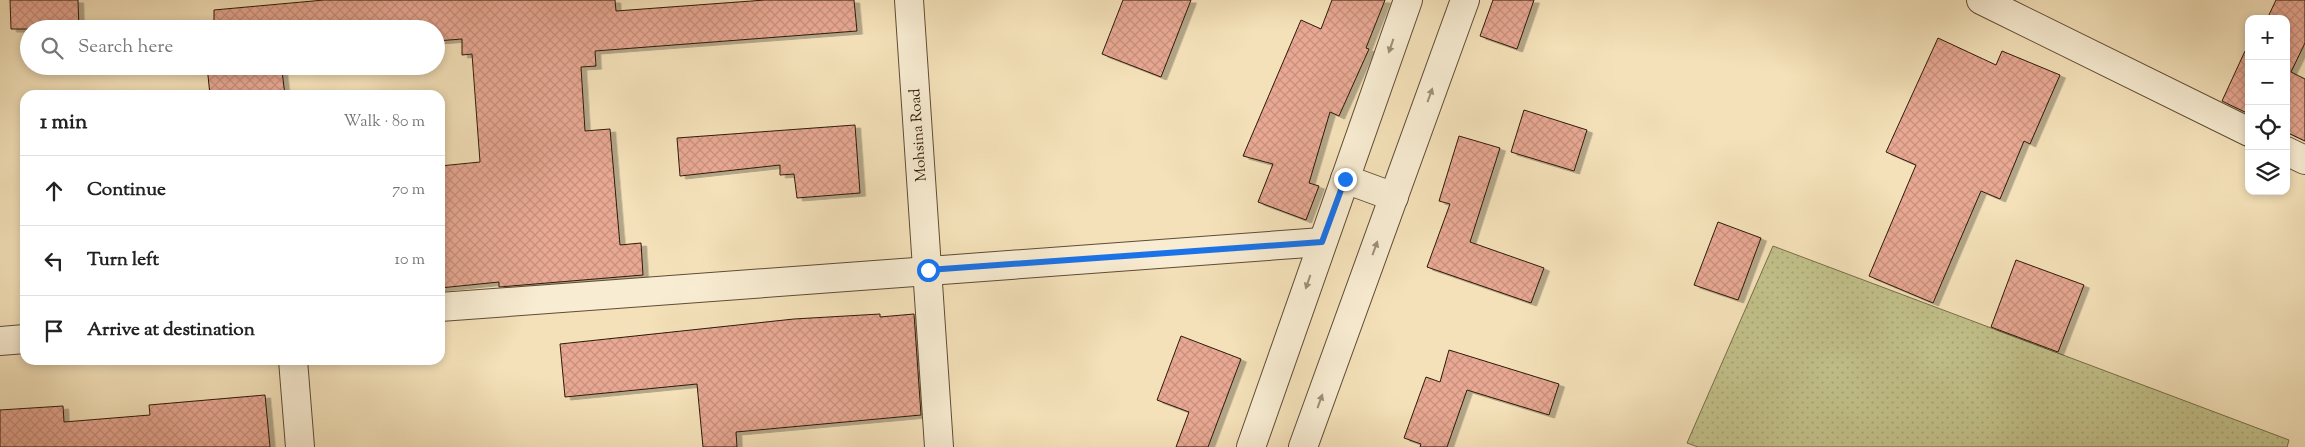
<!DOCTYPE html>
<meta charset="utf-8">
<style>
:root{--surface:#fff;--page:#f6f6f6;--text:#222;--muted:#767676;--line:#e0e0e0}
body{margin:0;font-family:"Sorts Mill Goudy",serif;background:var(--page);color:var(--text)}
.controls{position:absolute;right:15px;top:15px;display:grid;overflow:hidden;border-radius:10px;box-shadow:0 2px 8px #0003}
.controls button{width:45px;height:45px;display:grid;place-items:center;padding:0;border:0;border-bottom:1px solid var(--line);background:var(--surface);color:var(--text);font:25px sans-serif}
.stop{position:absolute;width:15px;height:15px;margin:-11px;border:4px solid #1a73e8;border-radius:50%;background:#fff}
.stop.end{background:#1a73e8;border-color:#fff;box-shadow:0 1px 5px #0008}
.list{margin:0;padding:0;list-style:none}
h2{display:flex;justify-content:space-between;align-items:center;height:65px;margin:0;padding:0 20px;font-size:21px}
h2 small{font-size:16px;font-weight:400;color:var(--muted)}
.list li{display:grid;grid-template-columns:32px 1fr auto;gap:15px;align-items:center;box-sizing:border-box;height:70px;padding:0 20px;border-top:1px solid var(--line)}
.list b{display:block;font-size:19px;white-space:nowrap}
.list em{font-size:16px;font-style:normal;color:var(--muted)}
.icon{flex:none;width:28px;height:28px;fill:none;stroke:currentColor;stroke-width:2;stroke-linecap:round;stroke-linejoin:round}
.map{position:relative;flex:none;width:2305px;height:447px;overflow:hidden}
.search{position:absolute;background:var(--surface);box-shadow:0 2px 8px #0003;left:20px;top:20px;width:425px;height:55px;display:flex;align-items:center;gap:12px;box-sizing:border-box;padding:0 18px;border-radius:28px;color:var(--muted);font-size:19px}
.panel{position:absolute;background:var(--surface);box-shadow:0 2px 8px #0003;left:20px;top:90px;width:425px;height:275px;border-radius:15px}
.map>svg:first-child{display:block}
</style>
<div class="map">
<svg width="2305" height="447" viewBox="0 0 2305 447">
<defs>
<pattern id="garden-dots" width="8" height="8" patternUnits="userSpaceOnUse" patternTransform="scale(1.25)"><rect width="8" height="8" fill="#c2c18a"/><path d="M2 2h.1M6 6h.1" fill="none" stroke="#a7a576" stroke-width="1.8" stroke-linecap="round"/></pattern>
<pattern id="building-cross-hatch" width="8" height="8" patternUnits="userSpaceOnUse" patternTransform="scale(1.25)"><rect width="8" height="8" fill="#e8a893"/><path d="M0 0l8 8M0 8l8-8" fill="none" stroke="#c7907d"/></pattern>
<filter id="shadow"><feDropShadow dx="5.5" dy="3" stdDeviation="0" flood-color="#0004"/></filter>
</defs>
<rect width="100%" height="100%" fill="#f4e1b9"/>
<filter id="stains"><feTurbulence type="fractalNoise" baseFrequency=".004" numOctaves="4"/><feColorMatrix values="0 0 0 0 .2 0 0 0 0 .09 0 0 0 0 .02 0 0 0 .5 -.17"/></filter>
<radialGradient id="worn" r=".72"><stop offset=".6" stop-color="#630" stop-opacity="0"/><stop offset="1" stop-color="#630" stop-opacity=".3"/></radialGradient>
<polygon fill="url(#garden-dots)" stroke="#786e4a" points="1773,246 2289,440 2287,447 1698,447 1687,443"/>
<g fill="url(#building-cross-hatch)" stroke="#2d1a09" filter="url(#shadow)">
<polygon points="10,0 78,0 79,29 11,29"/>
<polygon points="324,0 615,0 616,11 765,0 854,0 857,31 595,51 596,66 581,67 585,131 610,129 620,245 641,243 643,275 499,287 499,282 440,288 440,166 480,162 472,54 462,55 462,39 436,41 436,29 203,29 203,22 214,21 214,10"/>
<polygon points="1123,0 1191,0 1161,77 1102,54"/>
<polygon points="1332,0 1385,0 1366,48 1369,49 1339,116 1330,112 1309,183 1319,186 1306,220 1258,202 1273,164 1243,156 1301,20 1321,29"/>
<polygon points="1493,0 1534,0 1517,49 1480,36"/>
<polygon points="2276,0 2305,0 2305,43 2291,72 2305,79 2305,141 2286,132 2286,19 2267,19"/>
<polygon points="1938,38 1996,65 2002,51 2060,75 2030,144 2024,141 2000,199 1981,191 1933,303 1869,276 1916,165 1886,152"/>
<polygon points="2245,51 2249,52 2249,114 2222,101"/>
<polygon points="207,66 317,66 317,69 282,71 285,95 210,95"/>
<polygon points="1524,110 1587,130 1574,171 1511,152"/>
<polygon points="855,125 860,193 797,198 794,174 780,175 780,165 680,176 677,138"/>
<polygon points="1459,136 1500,148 1470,242 1544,268 1531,303 1427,267 1450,204 1439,201"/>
<polygon points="1718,222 1761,238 1738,300 1694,285"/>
<polygon points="2016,260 2084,285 2058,352 1991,327"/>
<polygon points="880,314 880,317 914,314 921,415 736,432 737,447 703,447 697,384 565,397 560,344 794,319"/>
<polygon points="1181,336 1241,359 1208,447 1176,447 1189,412 1157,400"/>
<polygon points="1449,350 1559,384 1549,415 1467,390 1447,447 1420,447 1421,444 1404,438 1426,377 1440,382"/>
<polygon points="265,395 270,447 0,447 0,410 63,406 64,422 150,415 149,405"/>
</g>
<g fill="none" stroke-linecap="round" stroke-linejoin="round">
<g stroke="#5f4c35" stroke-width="30">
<g id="minor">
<polyline points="909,0 939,447"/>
<polyline points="1981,0 2249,132"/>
<polyline points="2286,151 2305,160"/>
<polyline points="1345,179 1394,197"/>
<polyline points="440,307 1322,242"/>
<polyline points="0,341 25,339"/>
<polyline points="293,360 300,447"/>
<polyline points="1251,447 1408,0"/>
<polyline points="1303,447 1465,0"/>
</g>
</g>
<use href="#minor" stroke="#f8ecd2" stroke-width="28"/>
</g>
<defs><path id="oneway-solid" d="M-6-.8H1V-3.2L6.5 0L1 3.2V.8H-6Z" transform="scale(1.25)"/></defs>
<g fill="#9d8e78">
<use href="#oneway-solid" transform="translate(1391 46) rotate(109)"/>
<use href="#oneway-solid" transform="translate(1430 95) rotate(-70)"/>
<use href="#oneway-solid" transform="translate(1375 248) rotate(-70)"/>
<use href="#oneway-solid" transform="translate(1308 282) rotate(109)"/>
<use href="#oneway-solid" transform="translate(1320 401) rotate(-70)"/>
</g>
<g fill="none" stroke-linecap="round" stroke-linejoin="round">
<polyline stroke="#1a73e8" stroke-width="6" points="928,270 1322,242 1345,179"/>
</g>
<g text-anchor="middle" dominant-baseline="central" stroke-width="4" stroke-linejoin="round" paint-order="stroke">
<g font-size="15" fill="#2d1a09" stroke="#f8ecd2">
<text transform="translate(919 135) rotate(-94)">Mohsina Road</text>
</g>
</g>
<rect width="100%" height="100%" filter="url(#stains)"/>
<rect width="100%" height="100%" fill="url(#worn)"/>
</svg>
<div class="controls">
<button>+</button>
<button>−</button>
<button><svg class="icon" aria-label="locate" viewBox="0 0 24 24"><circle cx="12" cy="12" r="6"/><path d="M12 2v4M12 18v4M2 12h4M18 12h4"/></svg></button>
<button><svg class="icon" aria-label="layers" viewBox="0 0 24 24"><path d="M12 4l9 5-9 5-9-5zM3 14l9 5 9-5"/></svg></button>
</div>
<div class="stop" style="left:928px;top:270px"></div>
<div class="stop end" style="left:1345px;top:179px"></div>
<div class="search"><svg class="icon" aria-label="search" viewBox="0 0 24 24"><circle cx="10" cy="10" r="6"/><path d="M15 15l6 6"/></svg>Search here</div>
<section class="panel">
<h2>1 min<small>Walk · 80 m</small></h2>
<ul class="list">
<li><svg class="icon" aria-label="ahead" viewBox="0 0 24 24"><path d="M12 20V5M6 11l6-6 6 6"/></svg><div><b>Continue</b></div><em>70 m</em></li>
<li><svg class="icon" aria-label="left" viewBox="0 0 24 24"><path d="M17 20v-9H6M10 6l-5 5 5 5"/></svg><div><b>Turn left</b></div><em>10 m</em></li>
<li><svg class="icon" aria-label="arrive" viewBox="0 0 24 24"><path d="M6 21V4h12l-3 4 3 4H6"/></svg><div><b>Arrive at destination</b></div></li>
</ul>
</section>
</div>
